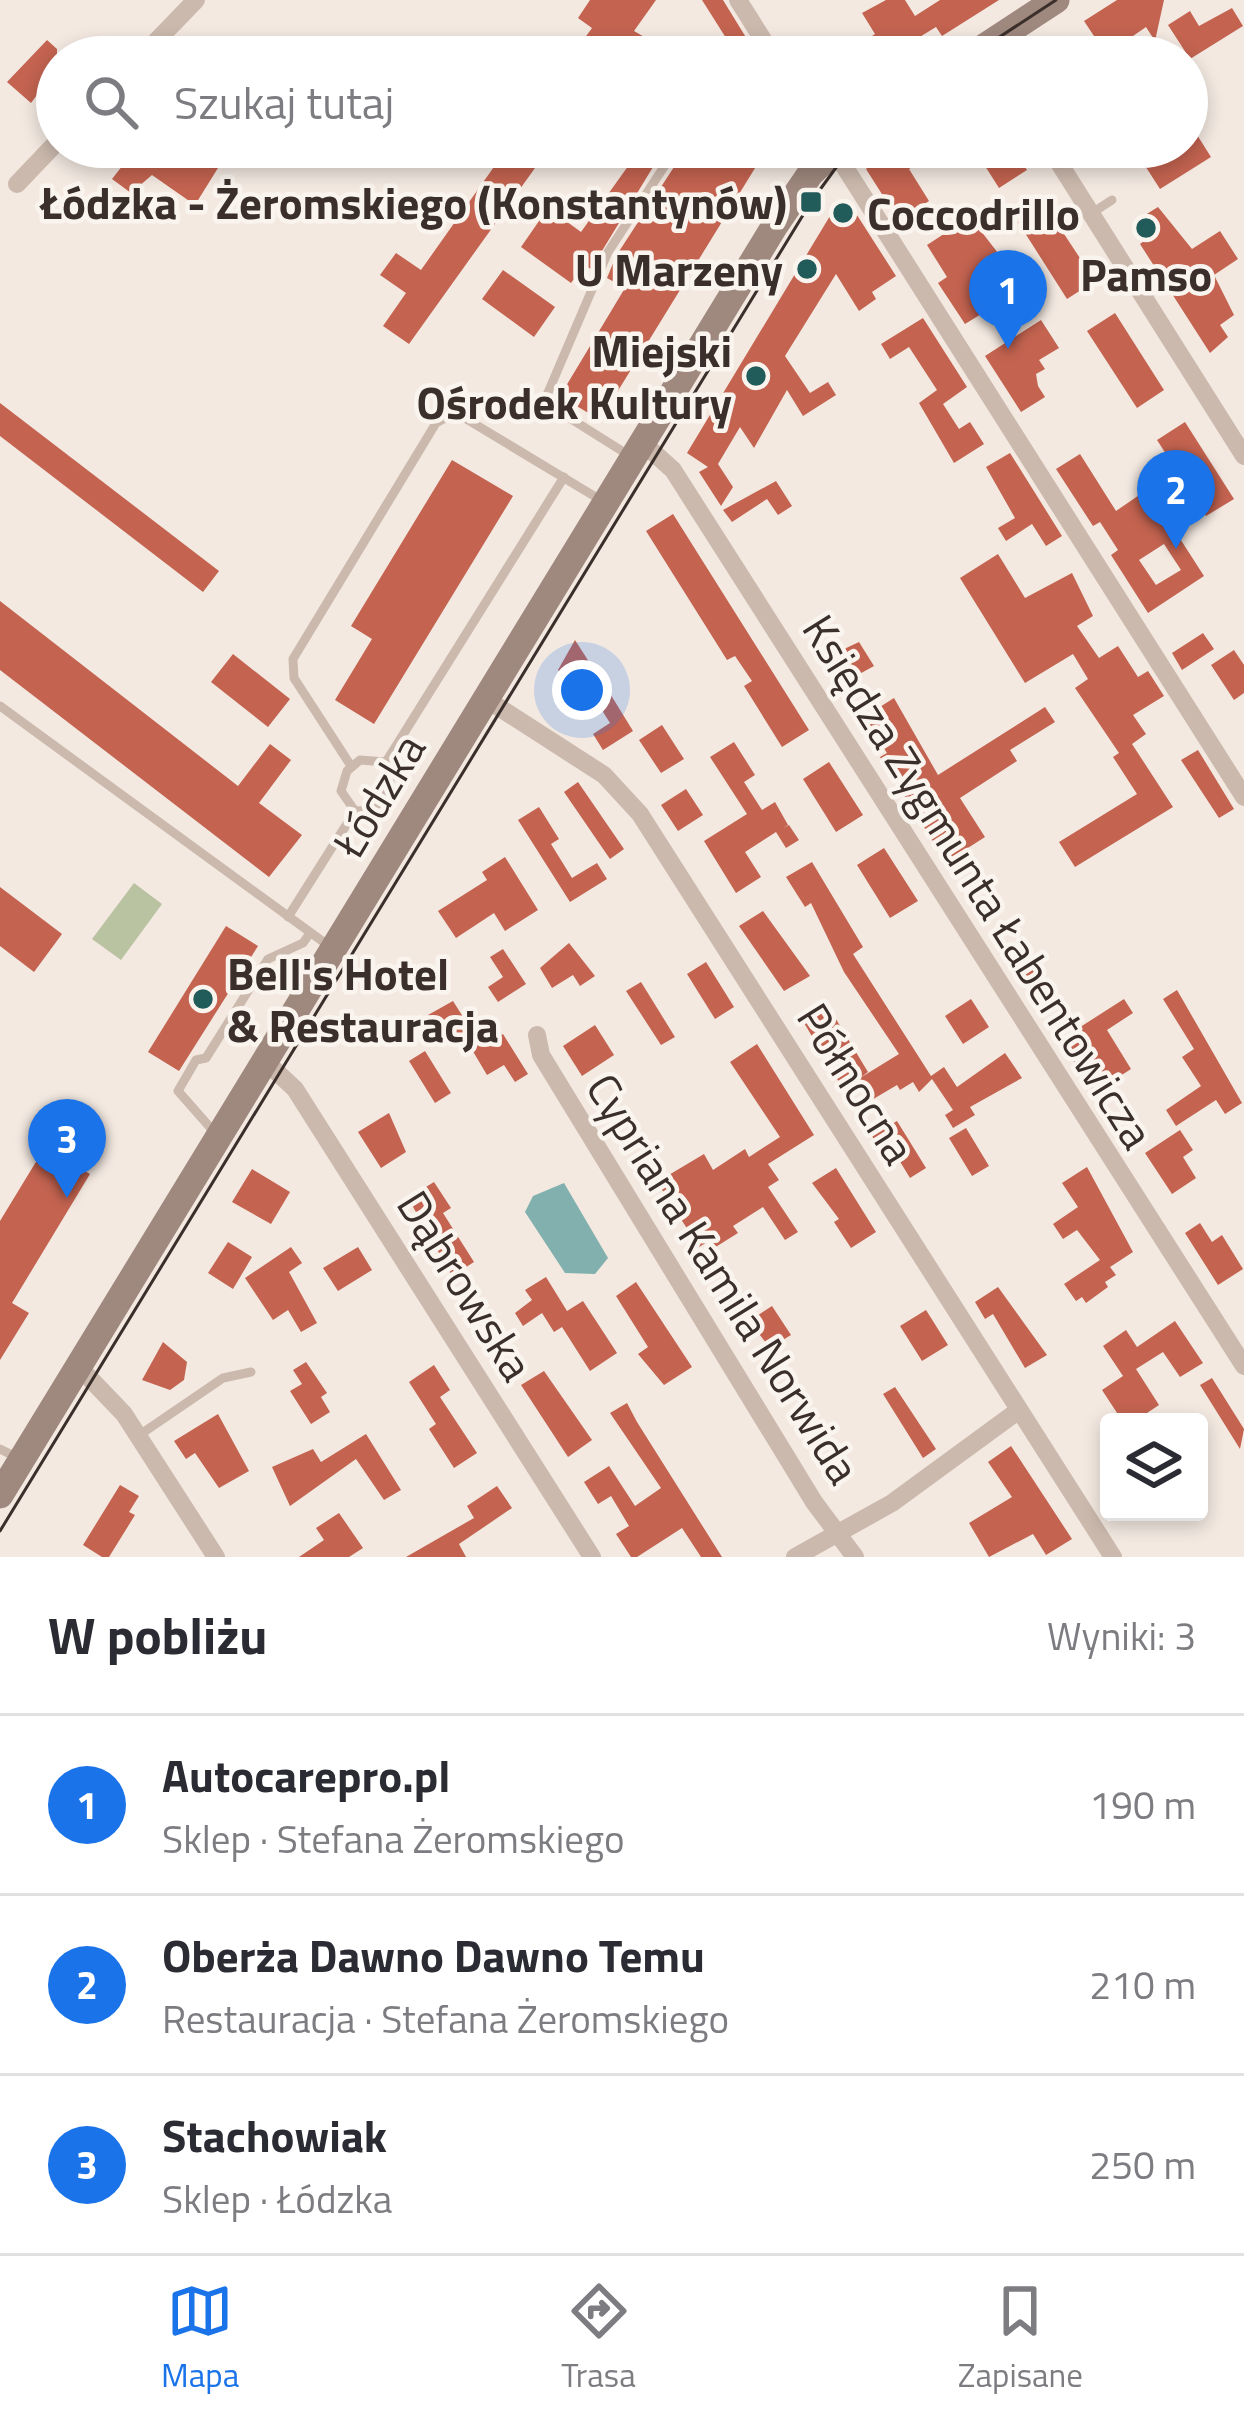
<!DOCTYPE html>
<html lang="pl">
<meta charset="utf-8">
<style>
:root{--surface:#fff;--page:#f7f7f7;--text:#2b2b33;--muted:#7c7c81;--line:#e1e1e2;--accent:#1a73e8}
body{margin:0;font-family:"Titillium Web",sans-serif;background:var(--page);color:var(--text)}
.controls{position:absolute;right:36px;bottom:36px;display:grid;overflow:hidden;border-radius:12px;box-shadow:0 6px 18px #0003}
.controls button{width:108px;height:108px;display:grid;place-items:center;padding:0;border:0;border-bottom:3px solid var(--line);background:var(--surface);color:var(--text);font:60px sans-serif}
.you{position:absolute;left:582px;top:690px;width:42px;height:42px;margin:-30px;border:9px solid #fff;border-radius:50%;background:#1a73e8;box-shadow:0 0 0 18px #1a73e833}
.badge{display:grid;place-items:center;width:78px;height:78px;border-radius:50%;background:var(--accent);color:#fff;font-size:39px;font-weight:700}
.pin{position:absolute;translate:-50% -99px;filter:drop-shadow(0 3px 6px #0008)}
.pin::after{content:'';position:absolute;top:63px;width:42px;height:36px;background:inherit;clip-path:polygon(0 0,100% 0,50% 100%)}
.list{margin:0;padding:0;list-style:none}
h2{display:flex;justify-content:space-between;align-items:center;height:156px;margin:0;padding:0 48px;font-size:51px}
h2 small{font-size:39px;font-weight:400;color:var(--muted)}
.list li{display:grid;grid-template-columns:78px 1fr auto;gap:36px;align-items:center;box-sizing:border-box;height:180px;padding:0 48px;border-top:3px solid var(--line)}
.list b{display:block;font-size:45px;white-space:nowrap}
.list p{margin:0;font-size:39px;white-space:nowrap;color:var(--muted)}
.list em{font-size:39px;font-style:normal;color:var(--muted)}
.icon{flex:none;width:66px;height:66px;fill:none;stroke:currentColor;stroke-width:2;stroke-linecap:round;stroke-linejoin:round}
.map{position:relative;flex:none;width:1244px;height:1557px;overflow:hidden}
.search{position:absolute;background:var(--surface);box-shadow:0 6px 18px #0003;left:36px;right:36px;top:36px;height:132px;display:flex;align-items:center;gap:30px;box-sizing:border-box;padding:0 42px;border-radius:66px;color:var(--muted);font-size:45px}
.sheet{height:696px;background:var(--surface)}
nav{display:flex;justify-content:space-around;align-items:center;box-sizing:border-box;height:168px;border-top:3px solid var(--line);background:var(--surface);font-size:33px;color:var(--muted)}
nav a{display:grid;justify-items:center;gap:6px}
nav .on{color:var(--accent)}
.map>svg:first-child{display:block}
</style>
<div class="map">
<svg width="1244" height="1557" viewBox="0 0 1244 1557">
<rect width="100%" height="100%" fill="#f3e9e1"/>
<polygon fill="#b9c2a1" points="134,883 162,904 121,960 92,939"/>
<polygon fill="#81b0ae" points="564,1183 608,1258 595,1274 565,1273 525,1212 533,1196"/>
<g fill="#c36350" fill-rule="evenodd">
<polygon points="590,0 656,0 634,31 679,57 571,57 592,28 578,18"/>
<polygon points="702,0 723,0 758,57 738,57"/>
<polygon points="886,0 905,0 915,16 940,0 999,0 942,36 936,27 887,57 840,57 875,34 862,13"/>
<polygon points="1117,0 1164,0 1155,41 1146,27 1120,45 1127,57 1108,57 1084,21"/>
<polygon points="1232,8 1243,26 1190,59 1168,25 1190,11 1199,26"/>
<polygon points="47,40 57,49 57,68 31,103 7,82"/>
<polygon points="1187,119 1211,157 1160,189 1133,147 1187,147"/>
<polygon points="137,147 156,160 165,147 231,147 195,205 152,175 131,193 112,179"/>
<polygon points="508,147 550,147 409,344 383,326 406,293 380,275 396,253 421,270"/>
<polygon points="687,147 768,147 600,420 560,396 625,288 607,278 616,256"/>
<polygon points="891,147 948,147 909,169 929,201 899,221 866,169"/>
<polygon points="973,147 1011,147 1027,170 999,188"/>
<polygon points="636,155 653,167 591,269 584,265 571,283 521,247 548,208 581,232"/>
<polygon points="839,201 848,201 896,276 872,292 876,299 859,311 836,274 785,356 810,393 828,382 836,395 803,416 787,390 754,448 740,427 718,464 733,487 721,506 699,472 708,467 687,453"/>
<polygon points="1045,205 1095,281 1067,299 1018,222"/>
<polygon points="1158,207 1192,249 1220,231 1238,259 1214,275 1234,315 1220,325 1228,337 1210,353 1140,244 1144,241 1137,220"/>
<polygon points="970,217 1005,262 994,269 1003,282 983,295 991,308 965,324 938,283 947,277 927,245"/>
<polygon points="503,270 555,307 534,337 482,299"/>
<polygon points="1115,313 1164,390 1137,408 1087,331"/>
<polygon points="923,318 967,387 943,404 959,429 970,422 984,444 954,463 919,403 937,390 909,347 890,359 881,344"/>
<polygon points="1041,320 1059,348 1039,360 1045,369 1036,374 1038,386 1045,397 1021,412 985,356"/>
<polygon points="0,403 219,571 203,592 0,436"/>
<polygon points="1185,422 1234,499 1206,516 1157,440"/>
<polygon points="1010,453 1062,536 1046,546 1032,524 1006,541 998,528 1015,518 986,467"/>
<path d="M 1080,454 L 1116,511 L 1148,489 L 1204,576 L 1148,613 L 1111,555 L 1118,550 L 1100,522 L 1093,526 L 1056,469 ZM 1164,544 L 1181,570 L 1156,585 L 1139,560 Z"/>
<polygon points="452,460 513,496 374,724 335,700 372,639 351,626"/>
<polygon points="776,481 792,506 778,515 767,499 732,522 723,510"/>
<polygon points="673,514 809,730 782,747 744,686 752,681 735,656 727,660 646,531"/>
<polygon points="998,554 1025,598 1072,573 1093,616 1077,626 1099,658 1118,646 1138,677 1148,671 1164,696 1133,715 1146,734 1132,744 1173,807 1075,867 1059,842 1137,794 1113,757 1119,753 1075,688 1088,679 1073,654 1025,683 960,578"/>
<polygon points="0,601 238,786 270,744 291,760 259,803 302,835 269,877 0,670"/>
<polygon points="1203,633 1214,649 1182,670 1172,653"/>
<polygon points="575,640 591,665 573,694 558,670"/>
<polygon points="859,642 874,666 843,683 827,657"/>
<polygon points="1234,650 1244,665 1244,693 1234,700 1211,665"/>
<polygon points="233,654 290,699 268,727 211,682"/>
<polygon points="606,687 633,731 603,750 593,734 610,723 593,696"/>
<polygon points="894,698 938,775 1045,707 1055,722 1010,750 1017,761 960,798 985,837 946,862 880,757 887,753 864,717"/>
<polygon points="662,725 684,759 661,773 639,740"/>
<polygon points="734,742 755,775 744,782 762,810 775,802 788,825 783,828 789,825 799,840 786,848 776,832 745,852 761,877 736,893 704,841 747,814 710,757"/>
<polygon points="1198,750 1234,809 1219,818 1181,760"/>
<polygon points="829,762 863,815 836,832 803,779"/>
<polygon points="578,782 624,849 610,859 564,792"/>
<polygon points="686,789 703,815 678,831 661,805"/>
<polygon points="539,807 559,839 551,844 572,878 597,863 607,879 570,902 518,820"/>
<polygon points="884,848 918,901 890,918 857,865"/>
<polygon points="505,857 538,910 505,931 494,913 456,938 438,911 487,880 482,872"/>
<polygon points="812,862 863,947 853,954 931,1076 944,1067 957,1087 1005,1053 1022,1078 970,1107 975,1115 953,1128 945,1115 953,1110 932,1079 919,1092 913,1082 900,1090 897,1085 870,1101 857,1080 843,1089 800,1016 825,1001 868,1072 860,1078 899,1054 844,972 811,903 805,907 786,877"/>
<polygon points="0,887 62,934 34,972 0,946"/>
<polygon points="763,911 810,976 784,991 739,926"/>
<polygon points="226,926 258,946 179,1071 148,1052"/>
<polygon points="569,943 595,976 580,986 573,975 552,988 540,968"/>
<polygon points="1023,948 1056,998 1040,1008 1008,958"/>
<polygon points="503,949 526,984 498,1002 488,987 503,977 490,957"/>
<polygon points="706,962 734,1007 715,1019 687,974"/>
<polygon points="641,982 675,1037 661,1045 626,991"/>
<polygon points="1177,990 1242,1103 1225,1114 1216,1100 1176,1126 1166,1110 1201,1086 1182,1057 1194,1049 1163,999"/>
<polygon points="971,999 989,1027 963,1044 945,1016"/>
<polygon points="1124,999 1133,1013 1107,1030 1131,1069 1094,1093 1060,1040"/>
<polygon points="453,1001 470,1028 478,1022 491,1043 503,1034 528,1074 515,1082 504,1065 487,1075 465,1038 445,1042 428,1015"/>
<polygon points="595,1025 614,1055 582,1076 563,1046"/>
<polygon points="757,1044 814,1135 768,1164 779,1180 768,1187 798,1232 785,1240 763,1207 733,1226 738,1233 714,1248 709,1241 699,1247 657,1182 704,1154 713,1170 745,1149 749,1157 780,1137 730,1062"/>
<polygon points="425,1051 451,1093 435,1103 409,1061"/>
<polygon points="389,1113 406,1152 381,1168 358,1132"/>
<polygon points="897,1121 926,1168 910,1178 896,1155 888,1161 872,1136"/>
<polygon points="966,1128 989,1166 972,1176 949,1138"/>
<polygon points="1180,1130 1193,1150 1183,1157 1196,1178 1172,1194 1145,1153"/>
<polygon points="45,1147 90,1174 12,1303 29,1313 0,1360 0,1221"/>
<polygon points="1087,1167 1133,1252 1110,1267 1116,1275 1105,1282 1108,1287 1086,1303 1082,1297 1076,1301 1064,1284 1100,1260 1077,1230 1063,1239 1053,1224 1078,1207 1062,1183"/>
<polygon points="836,1168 876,1232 851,1248 834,1222 839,1219 812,1183"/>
<polygon points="252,1169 290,1192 271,1224 232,1202"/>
<polygon points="434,1182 451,1208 443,1213 474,1262 452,1276 408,1198"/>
<polygon points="1200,1223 1212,1242 1222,1235 1243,1269 1218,1285 1185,1233"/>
<polygon points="228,1242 252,1257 233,1289 208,1273"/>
<polygon points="291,1247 302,1263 289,1272 317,1323 301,1332 288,1310 273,1320 245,1278"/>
<polygon points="358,1247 372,1270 338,1291 323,1268"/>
<polygon points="546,1277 567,1311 583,1301 617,1353 590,1371 562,1327 554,1332 542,1313 523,1326 515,1313 532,1300 525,1290"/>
<polygon points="636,1282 692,1367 664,1385 638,1354 648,1347 616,1296"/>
<polygon points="998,1287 1047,1355 1025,1368 993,1314 985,1319 975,1302"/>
<polygon points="772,1306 791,1335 770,1348 749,1321"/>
<polygon points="926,1310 948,1345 922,1361 900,1326"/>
<polygon points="1175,1321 1203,1363 1180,1377 1163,1352 1136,1369 1159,1405 1147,1413 1153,1422 1123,1422 1102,1390 1123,1376 1103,1346 1126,1330 1137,1347"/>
<polygon points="163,1342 187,1362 184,1380 170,1390 142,1380"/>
<polygon points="306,1362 327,1393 321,1397 330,1412 311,1424 290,1391 302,1384 293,1370"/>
<polygon points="434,1365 450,1390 440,1397 477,1453 454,1468 429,1429 436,1424 409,1382"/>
<polygon points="544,1371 592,1440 568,1457 521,1385"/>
<polygon points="1212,1378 1244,1429 1240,1449 1200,1385"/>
<polygon points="895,1387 936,1449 923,1458 883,1394"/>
<polygon points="627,1403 637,1422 722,1557 701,1557 682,1528 637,1557 631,1557 616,1534 629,1526 611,1496 598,1504 584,1482 609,1466 635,1506 661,1488 610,1413"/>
<polygon points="218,1414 249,1471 219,1488 195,1453 186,1459 174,1441"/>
<polygon points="366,1434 401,1490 384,1500 356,1459 290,1506 272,1467 313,1449 321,1462"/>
<polygon points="1011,1446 1072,1539 1046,1555 1033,1534 989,1557 969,1523 1012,1497 988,1462"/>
<polygon points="120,1485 139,1496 129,1512 135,1515 109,1557 102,1557 83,1545"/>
<polygon points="497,1486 512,1508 459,1544 466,1557 406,1557 474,1518 467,1506"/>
<polygon points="339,1513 363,1548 349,1557 299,1557 324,1540 316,1528"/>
</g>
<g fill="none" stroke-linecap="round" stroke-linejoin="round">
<g stroke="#cbb9ad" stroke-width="9">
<polyline points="787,147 807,169"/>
<polyline points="1092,213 1112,200"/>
<polyline points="630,456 544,402 608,252 677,147"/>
<polyline points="0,706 329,946"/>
<polyline points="351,766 294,678 293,659 436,423 450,415 463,417 604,502"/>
<path d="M 355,811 C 382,812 398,786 386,762 L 564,477"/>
<polyline points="288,917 355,811 341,791 347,771 360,760 386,762"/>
<polyline points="215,1133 178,1091 196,1060 206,1058 268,959 303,943 310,933"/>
<polyline points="138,1436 223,1378 251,1372"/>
<polyline points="0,1449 16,1457"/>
</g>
<g stroke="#cbb9ad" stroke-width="18">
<polyline points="738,0 774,57"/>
<polyline points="141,57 196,0"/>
<polyline points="832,147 1244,797"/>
<polyline points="1049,147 1244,456"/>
<polyline points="17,184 57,142"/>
<polyline points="643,443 673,470 1244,1366"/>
<polyline points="486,699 604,775 640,814 1113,1557"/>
<polyline points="537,1035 541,1055 814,1502 855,1557"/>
<polyline points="265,1061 295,1089 592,1557"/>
<polyline points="78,1366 124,1414 216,1557"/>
<polyline points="795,1557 892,1503 1019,1410"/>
</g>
<g stroke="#9f887e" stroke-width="27">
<polyline points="969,57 1056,0"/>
<polyline points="0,1495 774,227 810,174 838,147"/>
</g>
<g stroke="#3a2f2b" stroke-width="3">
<polyline points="969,57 1056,0"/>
<polyline points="0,1531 811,202 851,147"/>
</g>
</g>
<g fill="#215b5a" stroke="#faf4ee" stroke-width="4.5">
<rect x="799" y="190" width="24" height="24" rx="6"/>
<circle cx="843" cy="213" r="12"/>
<circle cx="1146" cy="228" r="12"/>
<circle cx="807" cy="269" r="12"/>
<circle cx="756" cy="376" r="12"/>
<circle cx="203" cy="999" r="12"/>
</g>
<g text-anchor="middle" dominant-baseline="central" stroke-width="9" stroke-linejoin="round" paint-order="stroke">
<g font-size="45" font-weight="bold" fill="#3a2f2b" stroke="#faf4ee" text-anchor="end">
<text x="787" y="202">Łódzka - Żeromskiego (Konstantynów)</text>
<text x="867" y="213" text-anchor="start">Coccodrillo</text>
<text x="783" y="269">U Marzeny</text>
<text x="1146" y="274" text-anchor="middle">Pamso</text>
<text x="732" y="350">Miejski<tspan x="732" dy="52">Ośrodek Kultury</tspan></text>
<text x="227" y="973" text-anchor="start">Bell's Hotel<tspan x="227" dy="52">&amp; Restauracja</tspan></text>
</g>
<g font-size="45" fill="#3a2f2b" stroke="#faf4ee">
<text transform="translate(378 795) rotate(-59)">Łódzka</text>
<text transform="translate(979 881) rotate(58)">Księdza Zygmunta Łabentowicza</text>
<text transform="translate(857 1083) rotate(58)">Północna</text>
<text transform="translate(724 1278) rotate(58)">Cypriana Kamila Norwida</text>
<text transform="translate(466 1285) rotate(58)">Dąbrowska</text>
</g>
</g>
</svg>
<div class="controls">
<button><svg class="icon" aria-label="layers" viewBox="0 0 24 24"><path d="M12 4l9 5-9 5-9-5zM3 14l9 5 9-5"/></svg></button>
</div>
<div class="you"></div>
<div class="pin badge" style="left:1008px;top:349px">1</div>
<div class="pin badge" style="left:1176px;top:549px">2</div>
<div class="pin badge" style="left:67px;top:1198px">3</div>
<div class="search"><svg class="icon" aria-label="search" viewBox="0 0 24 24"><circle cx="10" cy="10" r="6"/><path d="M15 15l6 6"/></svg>Szukaj tutaj</div>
</div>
<section class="sheet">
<h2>W pobliżu<small>Wyniki: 3</small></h2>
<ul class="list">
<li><span class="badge">1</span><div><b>Autocarepro.pl</b><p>Sklep · Stefana Żeromskiego</p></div><em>190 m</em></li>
<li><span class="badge">2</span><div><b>Oberża Dawno Dawno Temu</b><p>Restauracja · Stefana Żeromskiego</p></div><em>210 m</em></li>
<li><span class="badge">3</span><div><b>Stachowiak</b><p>Sklep · Łódzka</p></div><em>250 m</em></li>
</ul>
</section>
<nav>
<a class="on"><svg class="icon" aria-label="map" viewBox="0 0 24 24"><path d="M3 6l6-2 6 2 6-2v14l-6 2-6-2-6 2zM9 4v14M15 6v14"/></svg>Mapa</a>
<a><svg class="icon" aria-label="directions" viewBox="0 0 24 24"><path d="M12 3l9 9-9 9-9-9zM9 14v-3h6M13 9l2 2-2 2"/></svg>Trasa</a>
<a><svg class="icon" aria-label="saved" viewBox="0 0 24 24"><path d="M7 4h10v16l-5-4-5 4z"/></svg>Zapisane</a>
</nav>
